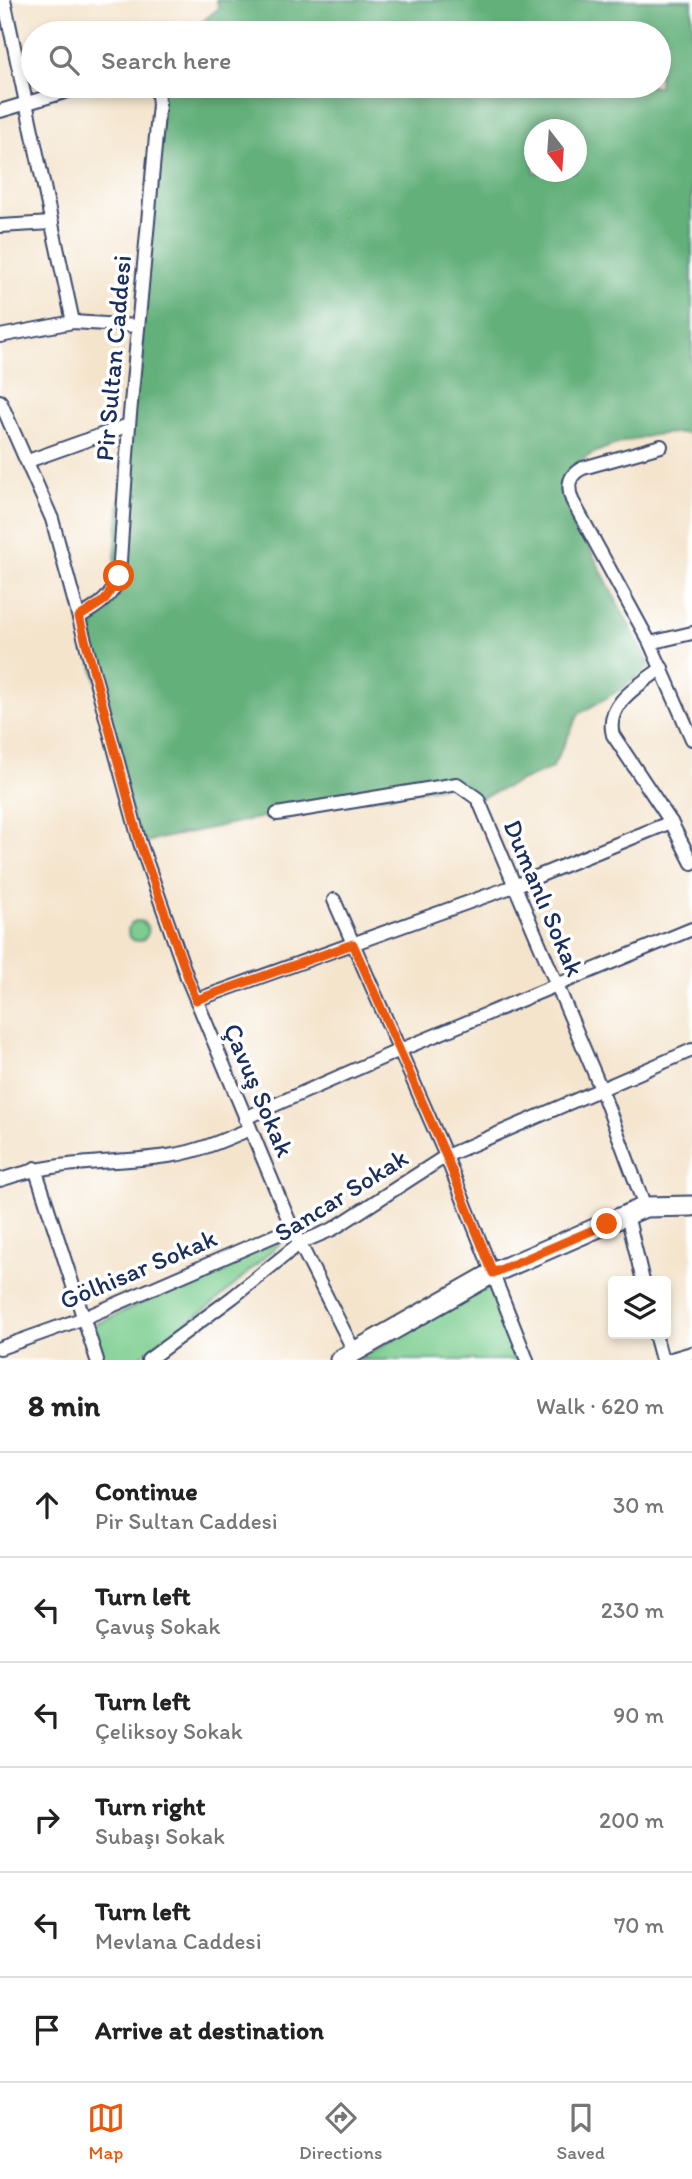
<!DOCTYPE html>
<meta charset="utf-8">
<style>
:root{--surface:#fff;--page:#f6f6f6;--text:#222;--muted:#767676;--line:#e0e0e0;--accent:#ea580c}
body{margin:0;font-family:Itim,sans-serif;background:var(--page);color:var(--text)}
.controls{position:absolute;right:21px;bottom:21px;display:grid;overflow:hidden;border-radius:7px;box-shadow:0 4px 10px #0003}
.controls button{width:63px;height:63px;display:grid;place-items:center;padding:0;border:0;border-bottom:2px solid var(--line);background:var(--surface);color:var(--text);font:35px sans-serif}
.compass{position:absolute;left:524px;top:119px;width:63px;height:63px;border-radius:50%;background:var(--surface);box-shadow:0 4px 10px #0003;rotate:163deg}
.stop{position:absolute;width:21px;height:21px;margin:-16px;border:5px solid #ea580c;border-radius:50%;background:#fff}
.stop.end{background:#ea580c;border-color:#fff;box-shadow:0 2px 7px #0008}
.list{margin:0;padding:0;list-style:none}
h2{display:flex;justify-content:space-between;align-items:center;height:91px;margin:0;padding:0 28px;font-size:30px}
h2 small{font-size:23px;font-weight:400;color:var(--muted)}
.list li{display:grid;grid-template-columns:46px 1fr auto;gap:21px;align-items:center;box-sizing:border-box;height:105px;padding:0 28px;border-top:2px solid var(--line)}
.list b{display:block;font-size:26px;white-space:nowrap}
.list p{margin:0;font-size:23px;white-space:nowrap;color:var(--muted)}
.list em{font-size:23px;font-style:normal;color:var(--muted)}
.icon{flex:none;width:38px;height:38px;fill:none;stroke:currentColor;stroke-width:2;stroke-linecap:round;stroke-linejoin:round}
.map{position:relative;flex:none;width:692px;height:1360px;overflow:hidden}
.search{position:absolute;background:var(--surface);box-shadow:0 4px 10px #0003;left:21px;right:21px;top:21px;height:77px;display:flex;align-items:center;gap:18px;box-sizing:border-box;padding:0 24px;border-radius:38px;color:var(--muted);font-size:26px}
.sheet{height:721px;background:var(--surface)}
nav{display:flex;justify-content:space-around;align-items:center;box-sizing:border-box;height:98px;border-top:2px solid var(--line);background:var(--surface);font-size:19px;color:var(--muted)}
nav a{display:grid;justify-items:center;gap:4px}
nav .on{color:var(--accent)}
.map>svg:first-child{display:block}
</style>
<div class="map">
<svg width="692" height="1360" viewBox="0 0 692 1360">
<rect width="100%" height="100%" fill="#fff"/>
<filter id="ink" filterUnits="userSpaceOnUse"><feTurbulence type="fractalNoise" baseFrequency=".0143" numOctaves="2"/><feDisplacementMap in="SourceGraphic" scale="14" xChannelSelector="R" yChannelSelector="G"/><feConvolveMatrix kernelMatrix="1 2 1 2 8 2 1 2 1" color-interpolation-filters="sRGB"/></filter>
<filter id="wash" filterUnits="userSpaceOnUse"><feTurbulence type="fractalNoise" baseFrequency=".00686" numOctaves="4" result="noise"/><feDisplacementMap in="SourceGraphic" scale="28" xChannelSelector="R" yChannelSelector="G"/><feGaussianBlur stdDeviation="1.57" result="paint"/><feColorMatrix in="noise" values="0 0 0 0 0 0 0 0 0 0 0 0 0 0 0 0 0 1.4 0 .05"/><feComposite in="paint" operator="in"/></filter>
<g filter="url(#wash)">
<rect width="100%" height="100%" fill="#f4e4cc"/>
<g fill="#7bcd8f" stroke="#4b7e76" stroke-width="2">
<circle cx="138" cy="931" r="10"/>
<polygon points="287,1237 214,1303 135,1360 102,1360 92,1330 96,1324"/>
<polygon points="487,1284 518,1360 358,1360"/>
</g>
<path fill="#64b07a" stroke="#40706c" stroke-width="2" fill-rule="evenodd" d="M 216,0 L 692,0 L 692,434 C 664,428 578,448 566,476 C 560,489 566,500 571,512 L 650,666 L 623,688 L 579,714 L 552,768 L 478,799 L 456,784 L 277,814 L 140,843 L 79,617 L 112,592 L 157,86 L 659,86 L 659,33 L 188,33 L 219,8 ZM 534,130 L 576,130 L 576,172 L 534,172 Z"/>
</g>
<g filter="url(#ink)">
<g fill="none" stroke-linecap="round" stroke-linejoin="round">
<g stroke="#3c4a6e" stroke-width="16">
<g id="street">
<polyline points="4,0 73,322"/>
<polyline points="0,111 85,86"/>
<polyline points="0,226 52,223"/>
<polyline points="0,336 73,322 138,326"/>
<polyline points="0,401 52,519 140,843 188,980 292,1228 354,1351"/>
<polyline points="28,461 129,425"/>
<path d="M 79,617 C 97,607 113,597 119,576 L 129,425 L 159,104 L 157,86"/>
<polyline points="692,633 650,643 692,739"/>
<path d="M 650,643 L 572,500 C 567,486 568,475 583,468 L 661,446"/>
<path d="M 662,668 C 641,684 604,704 613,735 L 671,822 L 692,863"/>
<polyline points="277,814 457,784 478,799 601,1089 645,1207"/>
<polyline points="334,900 446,1156 527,1360"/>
<polyline points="196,1000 514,886 671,822"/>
<polyline points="245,1118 400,1050 692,929"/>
<polyline points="35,1168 97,1360"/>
<path d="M 0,1180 C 64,1158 111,1165 174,1155 C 200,1151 226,1139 250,1129"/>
<polyline points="627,1215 643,1281"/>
<polyline points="655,1334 662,1360"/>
<polyline points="0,1348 84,1318 292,1228"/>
<polyline points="148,1360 233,1297 300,1243 333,1229 446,1156 692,1050"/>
<polyline points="668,1360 692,1353"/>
</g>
</g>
<g stroke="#3c4a6e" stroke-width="23">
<polyline id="secondary" points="340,1360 493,1273 645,1207 692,1206"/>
</g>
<use href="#street" stroke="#fff" stroke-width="12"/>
<use href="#secondary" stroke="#fff" stroke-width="19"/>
</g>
</g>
<g fill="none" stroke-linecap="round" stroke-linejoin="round" filter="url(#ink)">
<polyline stroke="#ea580c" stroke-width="9" points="119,576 105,600 79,617 140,844 196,1000 353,944 446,1156 493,1273 607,1224"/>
</g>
<g text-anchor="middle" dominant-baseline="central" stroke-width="7" stroke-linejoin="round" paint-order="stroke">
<g font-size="26" fill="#1b2f5e" stroke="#fff">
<text transform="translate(113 358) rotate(-85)">Pir Sultan Caddesi</text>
<text transform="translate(544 898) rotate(67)">Dumanlı Sokak</text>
<text transform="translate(259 1090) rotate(67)">Çavuş Sokak</text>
<text transform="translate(341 1195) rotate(-32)">Sancar Sokak</text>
<text transform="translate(138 1269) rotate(-23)">Gölhisar Sokak</text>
</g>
</g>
</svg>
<div class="controls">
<button><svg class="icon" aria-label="layers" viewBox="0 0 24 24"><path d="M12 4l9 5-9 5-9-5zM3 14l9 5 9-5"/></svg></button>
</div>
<svg class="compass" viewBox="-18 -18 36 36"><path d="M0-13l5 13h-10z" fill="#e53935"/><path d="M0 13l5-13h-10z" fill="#767676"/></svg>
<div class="stop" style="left:119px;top:576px"></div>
<div class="stop end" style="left:607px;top:1224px"></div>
<div class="search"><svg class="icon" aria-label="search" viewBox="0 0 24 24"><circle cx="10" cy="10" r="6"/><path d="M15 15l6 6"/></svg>Search here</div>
</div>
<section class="sheet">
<h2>8 min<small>Walk · 620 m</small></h2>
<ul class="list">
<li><svg class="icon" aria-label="ahead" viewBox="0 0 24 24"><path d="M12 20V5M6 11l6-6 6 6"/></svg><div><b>Continue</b><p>Pir Sultan Caddesi</p></div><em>30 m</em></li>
<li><svg class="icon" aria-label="left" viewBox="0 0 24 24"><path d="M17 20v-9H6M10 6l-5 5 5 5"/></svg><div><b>Turn left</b><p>Çavuş Sokak</p></div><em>230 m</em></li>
<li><svg class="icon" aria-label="left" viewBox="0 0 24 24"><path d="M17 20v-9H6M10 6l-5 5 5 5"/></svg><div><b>Turn left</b><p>Çeliksoy Sokak</p></div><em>90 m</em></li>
<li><svg class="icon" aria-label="right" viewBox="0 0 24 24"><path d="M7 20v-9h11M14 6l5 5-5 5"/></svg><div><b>Turn right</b><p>Subaşı Sokak</p></div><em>200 m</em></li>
<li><svg class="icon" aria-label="left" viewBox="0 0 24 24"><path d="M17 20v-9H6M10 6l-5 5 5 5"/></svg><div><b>Turn left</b><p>Mevlana Caddesi</p></div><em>70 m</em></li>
<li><svg class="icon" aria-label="arrive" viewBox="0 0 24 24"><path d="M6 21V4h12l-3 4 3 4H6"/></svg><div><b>Arrive at destination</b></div></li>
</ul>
</section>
<nav>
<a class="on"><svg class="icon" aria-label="map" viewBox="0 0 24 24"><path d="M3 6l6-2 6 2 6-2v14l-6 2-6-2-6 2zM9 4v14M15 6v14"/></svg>Map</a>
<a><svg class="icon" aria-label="directions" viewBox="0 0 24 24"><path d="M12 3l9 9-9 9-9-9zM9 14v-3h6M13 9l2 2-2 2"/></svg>Directions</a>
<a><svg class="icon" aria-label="saved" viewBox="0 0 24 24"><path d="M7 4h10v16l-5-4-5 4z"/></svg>Saved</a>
</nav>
